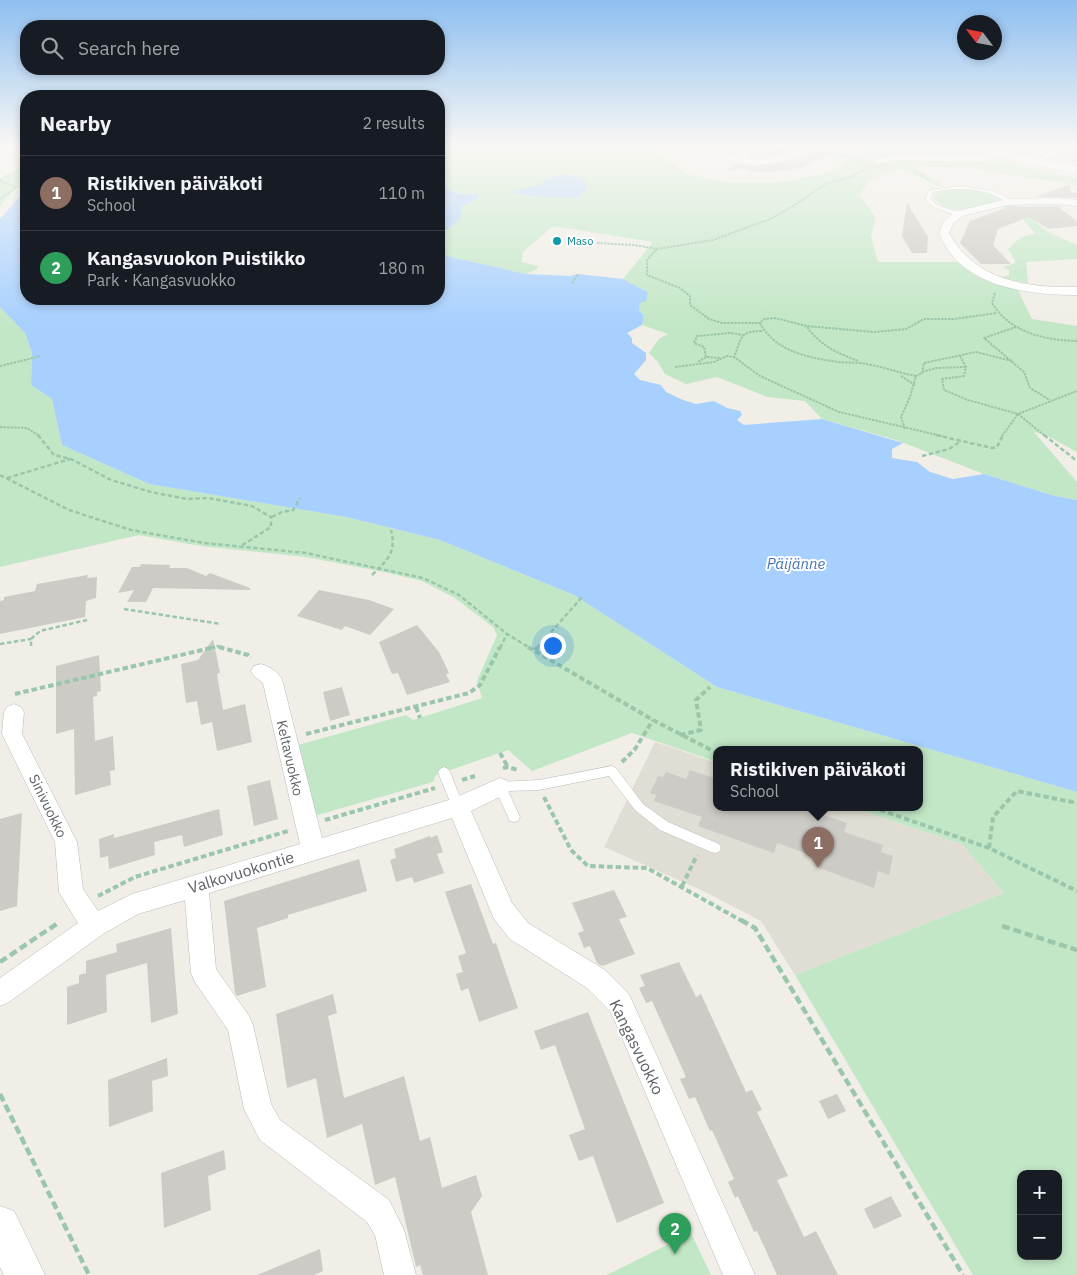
<!DOCTYPE html>
<meta charset="utf-8">
<style>
:root{--surface:#171b24;--page:#242831;--text:#f1f3f6;--muted:#9ea1a6;--line:#363941;--accent:#0b8043}
body{margin:0;font-family:"IBM Plex Sans",sans-serif;background:var(--page);color:var(--text)}
.controls{position:absolute;right:15px;bottom:15px;display:grid;overflow:hidden;border-radius:10px;box-shadow:0 2px 8px #0003}
.controls button{width:45px;height:45px;display:grid;place-items:center;padding:0;border:0;border-bottom:1px solid var(--line);background:var(--surface);color:var(--text);font:25px sans-serif}
.compass{position:absolute;left:957px;top:15px;width:45px;height:45px;border-radius:50%;background:var(--surface);box-shadow:0 2px 8px #0003;rotate:302deg}
.you{position:absolute;left:552px;top:645px;width:18px;height:18px;margin:-12px;border:4px solid #fff;border-radius:50%;background:#1a73e8;box-shadow:0 0 0 8px #1a73e833}
.badge{display:grid;place-items:center;width:32px;height:32px;border-radius:50%;background:var(--accent);color:#fff;font-size:16px;font-weight:700}
.pin{position:absolute;translate:-50% -41px;filter:drop-shadow(0 1px 2px #0008)}
.pin::after{content:'';position:absolute;top:26px;width:18px;height:15px;background:inherit;clip-path:polygon(0 0,100% 0,50% 100%)}
.popup{position:absolute;left:713px;top:746px;width:210px;height:65px;box-sizing:border-box;display:grid;place-content:center;border-radius:10px;background:var(--surface);filter:drop-shadow(0 1px 4px #0005);font-size:16px;white-space:nowrap;color:var(--muted)}
.popup b{font-size:19px;color:var(--text)}
.popup::after{content:'';position:absolute;left:50%;top:100%;margin-left:-10px;border:10px solid transparent;border-top-color:var(--surface)}
.list{margin:0;padding:0;list-style:none}
h2{display:flex;justify-content:space-between;align-items:center;height:65px;margin:0;padding:0 20px;font-size:21px}
h2 small{font-size:16px;font-weight:400;color:var(--muted)}
.list li{display:grid;grid-template-columns:32px 1fr auto;gap:15px;align-items:center;box-sizing:border-box;height:75px;padding:0 20px;border-top:1px solid var(--line)}
.list b{display:block;font-size:19px;white-space:nowrap}
.list p{margin:0;font-size:16px;white-space:nowrap;color:var(--muted)}
.list em{font-size:16px;font-style:normal;color:var(--muted)}
.icon{flex:none;width:28px;height:28px;fill:none;stroke:currentColor;stroke-width:2;stroke-linecap:round;stroke-linejoin:round}
.map{position:relative;flex:none;width:1077px;height:1275px;overflow:hidden}
.search{position:absolute;background:var(--surface);box-shadow:0 2px 8px #0003;left:20px;top:20px;width:425px;height:55px;display:flex;align-items:center;gap:12px;box-sizing:border-box;padding:0 18px;border-radius:20px;color:var(--muted);font-size:19px}
.panel{position:absolute;background:var(--surface);box-shadow:0 2px 8px #0003;left:20px;top:90px;width:425px;height:215px;border-radius:20px}
.map>svg:first-child{display:block}
</style>
<div class="map">
<svg width="1077" height="1275" viewBox="0 0 1077 1275">
<rect width="100%" height="100%" fill="#f0eee6"/>
<g fill="#e0ded4">
<polygon points="990,144 1077,144 1077,163 996,146"/>
<polygon points="655,742 717,763 717,807 849,807 962,844 1004,893 795,975 761,921 701,890 604,847"/>
</g>
<g fill="#c2e7c6" fill-rule="evenodd">
<polygon points="439,144 653,144 657,153 686,174 729,183 783,182 830,172 872,144 934,144 990,159 1077,178 1077,185 969,168 914,166 919,171 944,186 941,187 899,169 870,179 860,195 876,218 871,236 878,262 957,262 976,275 992,282 1017,288 1032,319 1077,326 1077,452 1044,434 1034,432 1077,482 1077,500 1055,496 984,474 896,440 822,419 805,401 768,397 717,377 686,384 665,374 658,362 649,353 659,339 668,334 642,325 644,315 639,311 640,303 648,292 623,279 653,242 553,226 523,252 522,262 538,266 537,269 526,274 447,256 439,247 439,236 460,219 462,206 477,194 460,194 439,183"/>
<polygon points="26,165 26,182 19,185 0,206 0,181"/>
<path d="M 969,188 L 994,193 L 1003,200 C 980,205 950,221 933,197 C 942,186 956,188 969,188 Z"/>
<polygon points="1012,203 1048,232 1077,245 1077,259 1026,262 1028,283 1000,278 1009,275 1009,270 1003,267 1016,263 1008,249 1020,238 1035,233 1018,214 1000,206"/>
<path d="M 0,307 L 25,333 L 32,353 L 31,385 L 52,399 L 62,445 L 149,484 L 346,517 L 440,540 L 574,595 L 717,687 L 1077,792 L 1077,1275 L 973,1275 L 795,975 L 1004,893 L 962,844 L 850,807 L 919,807 L 919,749 L 717,749 L 717,762 L 632,733 L 532,771 L 508,750 L 436,775 L 433,782 L 314,816 L 298,745 L 406,715 L 413,720 L 482,698 L 477,681 L 497,635 L 493,627 L 455,598 L 422,581 L 384,572 L 306,557 L 201,546 L 139,535 L 0,567 ZM 1021,1174 L 1058,1174 L 1058,1256 L 1021,1256 Z"/>
<polygon points="691,1233 711,1275 607,1275"/>
</g>
<g fill="#a7d0ff">
<path d="M 564,174 L 584,179 L 588,187 C 585,190 582,194 579,196 C 570,200 523,196 512,192 L 540,184 L 550,178 Z"/>
<polygon points="439,183 460,194 477,194 478,198 462,206 460,219 439,236"/>
<polygon points="26,189 26,299 439,299 439,247 447,256 526,274 570,276 578,274 623,279 648,292 646,301 640,303 639,311 644,315 642,325 627,333 632,338 632,343 646,353 646,360 634,374 640,380 661,385 666,392 683,400 696,404 714,401 727,408 740,411 742,415 737,420 744,425 822,419 903,443 892,449 892,458 917,462 930,472 953,479 984,474 1055,496 1077,500 1077,792 717,687 574,595 440,540 346,517 149,484 62,445 52,399 31,385 32,353 25,333 0,307 0,219"/>
</g>
<g fill="#cccbc5">
<polygon points="793,144 802,144 778,156 746,157 764,145 788,149"/>
<polygon points="816,144 848,144 802,168 773,172 747,171 747,169 727,170 736,164 757,166 790,161 804,155"/>
<polygon points="1070,184 1071,192 1077,193 1077,198 1036,197"/>
<polygon points="907,203 928,237 927,253 912,253 902,236"/>
<polygon points="1058,206 1067,207 1058,207 1077,221 1077,226 1048,229 1029,217 998,229 993,245 1011,264 981,264 960,243 970,221 1008,207"/>
<polygon points="141,564 170,565 169,568 187,568 206,576 210,573 250,588 250,590 153,588 146,602 127,602 134,590 118,593 132,567 140,567"/>
<polygon points="88,575 87,578 97,577 96,598 86,601 85,617 0,634 0,601 4,600 4,597 35,591 37,584"/>
<polygon points="319,590 369,600 394,609 370,635 345,626 342,630 297,616"/>
<polygon points="417,625 439,652 449,673 446,674 450,682 407,695 398,673 392,674 379,642"/>
<polygon points="213,639 220,673 217,674 223,710 245,704 252,742 217,751 212,722 201,725 197,701 186,703 181,664 198,660"/>
<polygon points="99,655 101,691 97,692 97,696 93,697 95,741 113,736 115,770 110,771 111,785 75,795 74,729 56,734 56,666"/>
<polygon points="342,687 350,715 330,721 323,692"/>
<polygon points="690,770 717,779 717,807 799,807 847,823 844,832 883,845 881,852 893,856 889,875 878,871 874,888 819,868 822,859 777,843 774,853 698,826 702,817 654,801 656,795 650,793 658,776 663,777 666,772 686,779"/>
<polygon points="270,780 278,819 254,826 247,786"/>
<polygon points="219,809 223,835 184,847 182,835 154,842 155,855 109,869 108,856 100,858 99,839 114,834 114,838"/>
<polygon points="22,813 17,906 0,911 0,819"/>
<polygon points="437,835 443,852 437,854 444,873 414,883 412,877 396,882 390,860 396,858 394,849 430,836 431,838"/>
<polygon points="359,859 367,891 288,915 288,918 257,928 266,987 237,996 235,993 224,901"/>
<polygon points="471,884 493,944 496,943 518,1008 479,1022 468,988 461,991 456,974 463,972 458,956 466,953 445,892"/>
<polygon points="614,890 627,917 619,919 635,954 602,966 597,963 590,946 584,948 578,933 584,931 572,903"/>
<polygon points="171,928 178,1014 151,1023 147,963 106,975 107,1012 67,1025 67,987 79,983 79,975 86,973 86,961 117,952 116,944"/>
<polygon points="679,962 696,997 701,994 746,1092 752,1090 762,1110 757,1112 788,1176 777,1180 804,1237 816,1231 838,1275 777,1275 757,1231 754,1232 738,1196 735,1198 728,1182 734,1179 712,1130 710,1131 695,1097 689,1099 680,1079 686,1077 652,1001 646,1003 639,988 645,986 640,975"/>
<polygon points="333,994 337,1013 328,1016 344,1098 404,1076 420,1141 430,1137 442,1188 476,1175 482,1196 471,1212 488,1275 423,1275 420,1265 416,1267 395,1177 375,1185 362,1124 327,1138 316,1078 287,1088 276,1014"/>
<polygon points="588,1012 664,1203 617,1223 593,1156 579,1161 569,1135 585,1129 555,1045 541,1050 534,1031"/>
<polygon points="167,1058 168,1076 152,1081 153,1111 109,1127 108,1080"/>
<polygon points="837,1094 846,1111 828,1119 819,1101"/>
<polygon points="224,1150 226,1169 208,1176 211,1210 164,1228 161,1173"/>
<polygon points="891,1196 902,1216 874,1229 864,1209"/>
<polygon points="320,1249 323,1271 314,1275 257,1275"/>
</g>
<g fill="none" stroke-linecap="round" stroke-linejoin="round">
<g stroke="#b8babf" stroke-width="1">
<g id="service">
<polygon points="1013,144 1021,144 1077,158 1077,160 1053,155 1041,163 1037,163 1037,161 1048,153"/>
<path d="M 962,186 L 993,191 L 1014,201 C 1007,204 996,196 988,193 C 970,188 952,188 933,192 L 931,199 L 937,205 L 960,213 L 961,214 L 958,216 L 933,207 L 925,199 L 929,190 Z"/>
<polygon points="612,766 616,768 643,804 668,822 719,844 721,848 719,852 715,853 711,852 660,830 635,810 609,776 539,790 508,791 520,817 518,821 514,822 510,821 494,787 496,784 500,782 539,780"/>
<polygon points="444,767 448,769 450,772 464,807 462,810 458,812 454,810 452,807 438,772 440,769"/>
</g>
</g>
<g stroke="#b8babf" stroke-width="1">
<g id="minor">
<path d="M 699,144 C 710,144 717,150 727,154 C 752,163 785,162 805,144 L 814,144 C 790,172 724,170 699,144 Z"/>
<polygon points="995,150 999,153 998,155 984,162 896,160 877,164 872,161 896,154 982,156"/>
<path d="M 1058,198 L 1077,200 L 1077,206 L 1058,204 L 1007,205 L 962,216 L 953,224 L 949,233 C 975,281 1028,288 1077,287 L 1077,295 C 1034,295 975,289 948,250 C 944,245 942,239 939,233 L 944,221 L 954,212 L 1007,199 Z"/>
<path d="M 261,664 C 270,667 277,671 282,679 L 322,838 L 452,799 L 500,778 L 508,781 L 511,787 L 508,793 L 471,811 L 512,903 L 528,923 L 605,970 L 629,994 L 755,1275 L 723,1275 L 611,1012 L 587,988 L 510,939 L 494,919 L 452,818 L 209,893 L 216,969 L 249,1016 L 253,1025 L 271,1104 L 280,1120 L 389,1200 L 404,1230 L 416,1275 L 384,1275 L 375,1235 L 367,1222 L 260,1140 L 244,1109 L 228,1030 L 195,982 L 191,973 L 185,900 L 138,914 L 103,934 L 9,1002 L 0,1006 L 0,978 L 78,923 L 59,892 L 55,842 L 2,734 L 4,712 L 7,707 L 14,704 L 21,707 L 24,712 L 22,734 L 77,842 L 83,889 L 98,911 L 132,894 L 300,844 L 263,683 L 254,676 L 251,671 L 254,666 Z"/>
</g>
</g>
<g stroke="#b8babf" stroke-width="1">
<g id="tertiary">
<polygon points="949,144 971,144 1077,166 1077,174 955,147"/>
<polygon points="0,1206 14,1211 45,1275 4,1275 0,1267"/>
</g>
</g>
<g stroke="#9ac6ab" stroke-width="2" stroke-dasharray="2.5 1" stroke-linecap="butt">
<polyline points="818,152 863,160"/>
<polyline points="914,171 930,180"/>
<polyline points="15,172 26,174"/>
<polyline points="0,180 26,165"/>
<polyline points="0,181 16,187 0,199"/>
<polyline points="16,187 26,183"/>
<polyline points="597,243 634,245 658,249 713,240 770,219 795,205 825,184 851,177 867,168"/>
<polyline points="657,249 647,260 647,275 680,288 690,296 690,305 709,319 722,323 760,323"/>
<polyline points="572,283 578,274"/>
<path d="M 995,293 L 992,303 C 1011,333 1044,340 1077,341"/>
<path d="M 807,327 C 820,345 838,354 859,361"/>
<polyline points="1016,327 984,338 1024,372 1030,388 1050,400"/>
<path d="M 762,331 C 739,331 742,338 734,357 L 760,376 L 839,412 L 942,436"/>
<polyline points="960,356 966,367 964,376 942,379 944,390 968,400 1018,414 1045,436"/>
<polyline points="706,357 704,347 694,343 697,336 731,333 743,335"/>
<polyline points="698,362 706,357 720,358"/>
<polyline points="0,366 41,356"/>
<polyline points="675,367 714,362 727,356 734,357"/>
<polyline points="922,372 936,368 966,367"/>
<polyline points="901,376 915,385"/>
<path d="M 916,376 C 899,373 884,367 867,364 C 858,362 849,363 840,362 C 811,359 774,351 760,323 L 764,319 L 775,318 L 806,326 L 874,332 L 906,329 L 924,319 L 954,319 L 997,313"/>
<polyline points="0,427 27,428 39,436"/>
<polyline points="905,429 901,417 910,397 916,376 922,373 924,363 976,352 1012,361"/>
<polyline points="1002,436 1018,414 1077,391"/>
</g>
<g stroke="#9ac6ab" stroke-width="2.5" stroke-dasharray="4.5 2.5" stroke-linecap="butt">
<polyline points="38,435 54,455 71,459 111,480 151,492 187,499 208,498 252,506 271,517 271,527 241,546"/>
<polyline points="936,435 992,448 997,447 1003,435"/>
<polyline points="1044,435 1077,461"/>
<polyline points="922,456 949,449 961,441"/>
<polyline points="0,475 69,510 131,530 204,543 306,553 423,578 459,595 507,634 530,648"/>
<polyline points="7,478 70,459"/>
<polyline points="272,517 282,512 293,510 300,498"/>
<path d="M 372,575 C 387,560 397,553 391,530"/>
<polyline points="124,609 221,624"/>
<polyline points="0,644 31,639"/>
<polyline points="31,646 31,639 40,631 87,620"/>
<polyline points="210,648 217,646 223,648"/>
<polyline points="500,648 507,634"/>
<polyline points="537,648 583,596"/>
</g>
<g stroke="#9ac6ab" stroke-width="4" stroke-dasharray="5.5 3" stroke-linecap="butt">
<polyline points="219,647 248,655 251,658"/>
<polyline points="528,647 653,720 717,753"/>
<polyline points="535,650 538,647"/>
<polyline points="15,694 215,647"/>
<polyline points="416,707 420,718"/>
<polyline points="306,734 469,693 480,685 500,647"/>
<polyline points="680,735 701,730 696,700 710,687"/>
<polyline points="500,753 508,767"/>
<polyline points="622,762 635,749 653,720"/>
<polyline points="503,768 508,767 518,770"/>
<polyline points="462,780 475,776"/>
<polyline points="544,797 571,850 588,866 647,868 744,922"/>
<polyline points="872,807 989,848 1077,891"/>
<polyline points="325,820 435,788"/>
<polyline points="989,848 993,817 1017,791 1077,803"/>
<polyline points="682,886 697,855"/>
<polyline points="98,896 135,877 288,831"/>
</g>
<g stroke="#9ac6ab" stroke-width="4.5" stroke-dasharray="8 4" stroke-linecap="butt">
<polyline points="741,920 755,928 963,1275"/>
<polyline points="1002,926 1077,950"/>
<polyline points="0,962 58,923"/>
<polyline points="0,1094 89,1275"/>
</g>
<use href="#service" fill="#fff" fill-rule="evenodd"/>
<use href="#minor" fill="#fff" fill-rule="evenodd"/>
<use href="#tertiary" fill="#fff" fill-rule="evenodd"/>
</g>
<linearGradient id="sky" x2="0" y2="1"><stop stop-color="#8ebff1"/><stop offset="0.45" stop-color="#f8f7f4"/><stop offset="1" stop-color="#f8f7f4" stop-opacity="0"/></linearGradient>
<rect width="1077" height="323" fill="url(#sky)"/>
<circle fill="#0f9aa8" stroke="#fff" stroke-width="2" cx="557" cy="241" r="5"/>
<g text-anchor="middle" dominant-baseline="central" stroke-width="4" stroke-linejoin="round" paint-order="stroke">
<g font-size="11" fill="#0d838f" stroke="#fff" text-anchor="start">
<text x="567" y="241">Maso</text>
</g>
<g font-size="14" fill="#5d6066" stroke="#fff">
<text transform="translate(290 758) rotate(77)">Keltavuokko</text>
<text transform="translate(48 806) rotate(64)">Sinivuokko</text>
</g>
<g font-size="15" font-style="italic" fill="#4574bb" stroke="#fff">
<text x="796" y="563">Päijänne</text>
</g>
<g font-size="16" fill="#5d6066" stroke="#fff">
<text transform="translate(241 872) rotate(-17)">Valkovuokontie</text>
<text transform="translate(637 1047) rotate(64)">Kangasvuokko</text>
</g>
</g>
</svg>
<div class="controls">
<button>+</button>
<button>−</button>
</div>
<svg class="compass" viewBox="-18 -18 36 36"><path d="M0-13l5 13h-10z" fill="#e53935"/><path d="M0 13l5-13h-10z" fill="#9ea1a6"/></svg>
<div class="you"></div>
<div class="pin badge" style="left:818px;top:868px;background:#8d6e63">1</div>
<div class="popup"><b>Ristikiven päiväkoti</b>School</div>
<div class="pin badge" style="left:675px;top:1254px;background:#2e9e5b">2</div>
<div class="search"><svg class="icon" aria-label="search" viewBox="0 0 24 24"><circle cx="10" cy="10" r="6"/><path d="M15 15l6 6"/></svg>Search here</div>
<section class="panel">
<h2>Nearby<small>2 results</small></h2>
<ul class="list">
<li><span class="badge" style="background:#8d6e63">1</span><div><b>Ristikiven päiväkoti</b><p>School</p></div><em>110 m</em></li>
<li><span class="badge" style="background:#2e9e5b">2</span><div><b>Kangasvuokon Puistikko</b><p>Park · Kangasvuokko</p></div><em>180 m</em></li>
</ul>
</section>
</div>
